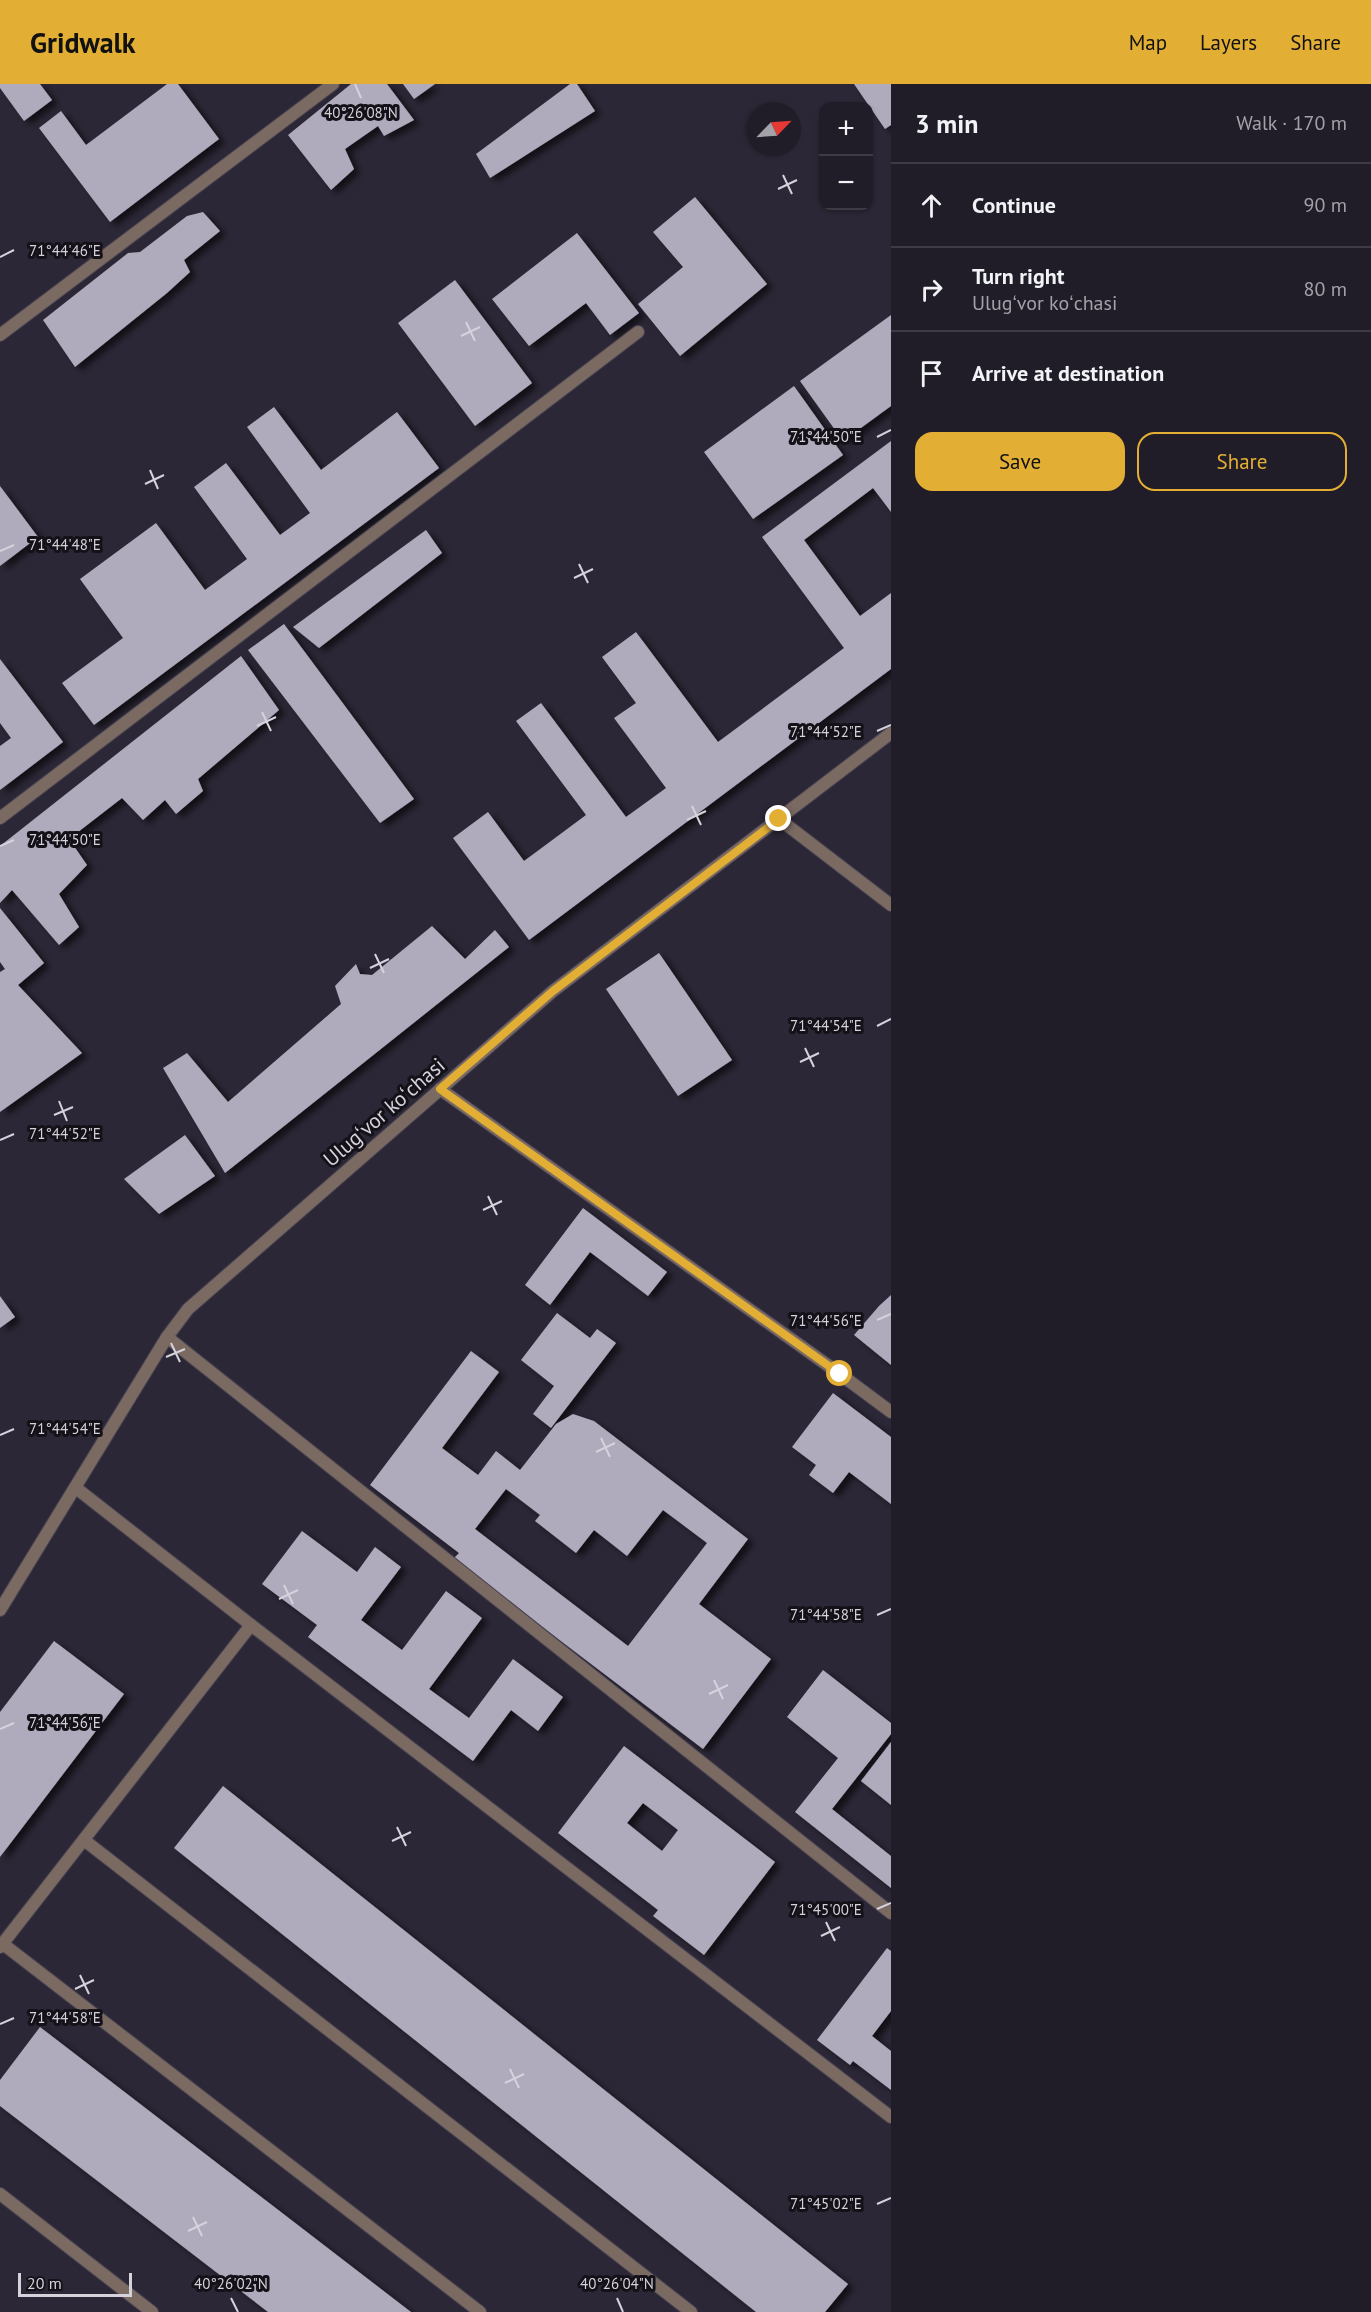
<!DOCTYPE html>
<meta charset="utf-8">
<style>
:root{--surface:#211d28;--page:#2d2a34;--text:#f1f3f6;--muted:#a2a2a8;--line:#3e3b45;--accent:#e2af34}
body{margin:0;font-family:"PT Sans",sans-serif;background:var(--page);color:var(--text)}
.controls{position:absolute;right:18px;top:18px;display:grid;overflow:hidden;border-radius:12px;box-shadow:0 2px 4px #0004}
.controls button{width:54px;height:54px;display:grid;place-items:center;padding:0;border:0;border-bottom:2px solid var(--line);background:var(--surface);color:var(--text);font:30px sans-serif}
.compass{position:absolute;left:747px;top:18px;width:54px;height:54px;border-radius:50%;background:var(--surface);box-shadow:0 2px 4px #0004;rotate:65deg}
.scale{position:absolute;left:18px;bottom:15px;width:114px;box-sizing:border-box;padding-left:6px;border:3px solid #d5d2dc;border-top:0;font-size:16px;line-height:21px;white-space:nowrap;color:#d5d2dc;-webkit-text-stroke:4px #141218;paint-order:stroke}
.stop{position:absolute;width:18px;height:18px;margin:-14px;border:4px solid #e2af34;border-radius:50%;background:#fff}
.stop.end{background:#e2af34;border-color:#fff;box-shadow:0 2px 6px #0008}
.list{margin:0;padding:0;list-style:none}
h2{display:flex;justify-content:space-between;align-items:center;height:78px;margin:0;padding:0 24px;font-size:26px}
h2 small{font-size:20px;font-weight:400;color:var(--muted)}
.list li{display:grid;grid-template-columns:39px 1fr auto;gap:18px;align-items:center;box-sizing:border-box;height:84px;padding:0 24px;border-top:2px solid var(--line)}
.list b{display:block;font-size:22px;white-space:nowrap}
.list p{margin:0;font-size:20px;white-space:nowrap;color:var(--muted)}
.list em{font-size:20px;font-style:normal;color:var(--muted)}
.actions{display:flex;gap:12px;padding:18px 24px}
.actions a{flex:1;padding:14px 0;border:2px solid var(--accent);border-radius:18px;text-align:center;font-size:21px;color:var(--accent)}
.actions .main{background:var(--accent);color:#111}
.icon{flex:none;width:33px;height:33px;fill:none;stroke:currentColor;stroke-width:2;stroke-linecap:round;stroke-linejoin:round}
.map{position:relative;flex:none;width:891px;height:2228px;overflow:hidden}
header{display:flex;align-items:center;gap:36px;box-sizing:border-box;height:84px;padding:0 30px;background:var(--accent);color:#111}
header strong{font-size:28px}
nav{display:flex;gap:33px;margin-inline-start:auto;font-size:21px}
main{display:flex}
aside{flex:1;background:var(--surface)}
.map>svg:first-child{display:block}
</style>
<header>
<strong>Gridwalk</strong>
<nav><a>Map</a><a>Layers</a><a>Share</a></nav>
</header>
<main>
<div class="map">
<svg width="891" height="2228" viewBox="0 0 891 2228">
<defs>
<filter id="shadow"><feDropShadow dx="6" dy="4" stdDeviation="3" flood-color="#0009"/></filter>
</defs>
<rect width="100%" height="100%" fill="#2c2736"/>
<g fill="#b0aabd" fill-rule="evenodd" filter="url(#shadow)">
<polygon points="0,0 40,0 52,16 24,37 0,4"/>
<polygon points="167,0 178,0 219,55 110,138 39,44 61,27 86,61"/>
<polygon points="351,0 387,0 414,36 384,52 378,42 345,65 354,85 331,106 288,51"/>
<polygon points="403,0 435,0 414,15"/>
<polygon points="570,0 577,0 595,27 490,94 476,70"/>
<polygon points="854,0 891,0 891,41 885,45"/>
<polygon points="695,113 767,200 680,272 638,220 683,183 653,148"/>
<polygon points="203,128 220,147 184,176 190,188 167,209 75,283 43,236 128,169 140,168 187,132"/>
<polygon points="577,149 639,229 610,251 586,219 529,262 492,215"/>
<polygon points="455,196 532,299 475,342 398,239"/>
<polygon points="891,231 891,322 843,357 800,297"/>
<polygon points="794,302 843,371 753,435 704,368"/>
<polygon points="274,323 321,386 397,328 439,384 94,641 62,599 123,554 80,495 156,439 205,506 247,475 194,403 226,379 280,451 310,429 247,343"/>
<polygon points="891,357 891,428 873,404 804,456 860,532 891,509 891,585 529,856 453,754 488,728 524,777 586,731 516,637 541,619 626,733 666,704 614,634 636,619 602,573 636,548 718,658 844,564 762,453"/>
<polygon points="0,402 38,453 0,482"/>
<polygon points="426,446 442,469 319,564 293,543"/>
<polygon points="284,540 414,715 380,739 248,566"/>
<polygon points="241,572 279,626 198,695 203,707 176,730 165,716 143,736 122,714 69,755 87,781 59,810 79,843 59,861 12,806 0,819 0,762"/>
<polygon points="0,575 63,658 0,706 0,662 11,654 0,639"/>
<polygon points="0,824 44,879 18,901 82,969 0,1028 0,888 5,885 0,878"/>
<polygon points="432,842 465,875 495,846 509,863 225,1089 163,984 187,969 228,1018 341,920 335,902 356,880 360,890 372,891"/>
<polygon points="659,869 732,976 678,1012 606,905"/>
<polygon points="185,1051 215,1092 159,1130 124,1095"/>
<polygon points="583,1124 667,1188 648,1212 590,1168 550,1221 525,1201"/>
<polygon points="891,1211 891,1281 854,1251 879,1222"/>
<polygon points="0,1212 15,1233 0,1244"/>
<polygon points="557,1229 590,1254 597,1245 616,1259 551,1344 533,1330 554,1302 521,1276"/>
<path d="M 471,1267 L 499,1288 L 442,1364 L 478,1391 L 496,1367 L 520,1386 L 556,1340 L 573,1330 L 594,1337 L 748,1455 L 699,1520 L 771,1575 L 703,1665 L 453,1475 L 459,1469 L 370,1401 ZM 506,1405 L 540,1431 L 535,1437 L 576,1469 L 594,1446 L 627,1472 L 663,1426 L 707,1459 L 628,1562 L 475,1445 Z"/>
<polygon points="833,1309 891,1353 891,1420 849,1388 833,1409 809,1391 816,1381 792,1363"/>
<polygon points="302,1447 357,1488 375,1463 401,1483 361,1536 402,1566 446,1507 482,1534 429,1605 469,1634 513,1575 563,1613 538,1647 511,1626 473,1677 308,1553 317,1541 262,1500"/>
<polygon points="54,1557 124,1610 0,1773 0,1628"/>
<polygon points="823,1586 891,1639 891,1650 832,1725 891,1772 891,1804 795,1728 838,1674 787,1633"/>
<polygon points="891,1658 891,1721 861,1697"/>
<path d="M 624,1662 L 775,1778 L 704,1871 L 653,1832 L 658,1826 L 558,1749 ZM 643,1719 L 678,1746 L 662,1767 L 627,1739 Z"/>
<polygon points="223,1702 848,2200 825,2228 756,2228 174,1764"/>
<polygon points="887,1864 891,1867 891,1927 872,1952 891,1967 891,2006 853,1977 850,1981 817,1956"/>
<polygon points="40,1943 411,2228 268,2228 0,2022 0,1996"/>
</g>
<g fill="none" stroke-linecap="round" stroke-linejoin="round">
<g stroke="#474251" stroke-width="14">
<g id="service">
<polyline points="76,1404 251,1541 891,2033"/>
<polyline points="84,1756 691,2228"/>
<polyline points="3,1860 480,2228"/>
<polyline points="0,1863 251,1541"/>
</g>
</g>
<g stroke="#474251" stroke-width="14">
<g id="minor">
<polyline points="0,251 333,0"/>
<polyline points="0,734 638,248"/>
<polyline points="779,735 891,821"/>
<polyline points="440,1005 840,1290 891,1328"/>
<polyline points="167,1253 891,1829"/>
<polyline points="0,1526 167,1253 188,1225 553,907 891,649"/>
<polyline points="0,2110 152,2228"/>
</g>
</g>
<use href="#service" stroke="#7a6a62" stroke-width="12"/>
<use href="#minor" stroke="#7a6a62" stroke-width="12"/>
</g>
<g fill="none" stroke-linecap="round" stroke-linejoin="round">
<polyline stroke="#e2af34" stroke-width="8" points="779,735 553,907 440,1005 840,1290"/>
</g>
<path fill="none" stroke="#d5d2dc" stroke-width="2" d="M 355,0 L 361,14M 783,91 L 792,110M 778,105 L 797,96M 0,173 L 14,166M 466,238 L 475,257M 461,252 L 480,243M 877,353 L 891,346M 150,386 L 158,405M 145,400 L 164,391M 0,467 L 14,461M 579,480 L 588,499M 574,494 L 593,485M 262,628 L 271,647M 257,642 L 276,633M 877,647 L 891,641M 692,722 L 701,741M 687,736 L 706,727M 0,762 L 14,756M 375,870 L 384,889M 370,884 L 389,875M 877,942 L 891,935M 805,964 L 814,983M 800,978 L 819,969M 59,1017 L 67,1037M 54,1031 L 73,1023M 0,1056 L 14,1050M 488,1112 L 497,1131M 483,1126 L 502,1117M 877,1236 L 891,1230M 171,1259 L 180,1278M 166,1273 L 185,1265M 0,1351 L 14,1345M 601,1354 L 610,1373M 596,1368 L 615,1359M 284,1501 L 293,1520M 279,1515 L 298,1506M 877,1531 L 891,1525M 714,1596 L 723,1615M 709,1610 L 728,1601M 0,1645 L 14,1639M 397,1743 L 406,1762M 392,1757 L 411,1748M 877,1825 L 891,1819M 826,1838 L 835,1857M 821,1852 L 840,1843M 80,1891 L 89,1910M 75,1905 L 94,1896M 0,1940 L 14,1934M 510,1985 L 519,2004M 505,1999 L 524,1990M 877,2120 L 891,2114M 193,2133 L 202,2152M 188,2147 L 207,2138M 231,2214 L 238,2228M 617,2214 L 623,2228"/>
<g text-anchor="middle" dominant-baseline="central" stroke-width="6" stroke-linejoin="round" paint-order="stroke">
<g font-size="21" fill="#d5d2dc" stroke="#141218">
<text transform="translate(384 1028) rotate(-41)">Ulugʻvor koʻchasi</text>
</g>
</g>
<g font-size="15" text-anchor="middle" fill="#d5d2dc" stroke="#141218" stroke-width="6" stroke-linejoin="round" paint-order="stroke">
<text x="361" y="34">40°26'08"N</text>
<text x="65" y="172">71°44'46"E</text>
<text x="826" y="358">71°44'50"E</text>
<text x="65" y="466">71°44'48"E</text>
<text x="826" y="653">71°44'52"E</text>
<text x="65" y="761">71°44'50"E</text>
<text x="826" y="947">71°44'54"E</text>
<text x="65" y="1055">71°44'52"E</text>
<text x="826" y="1242">71°44'56"E</text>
<text x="65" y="1350">71°44'54"E</text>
<text x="826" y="1536">71°44'58"E</text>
<text x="65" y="1644">71°44'56"E</text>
<text x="826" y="1831">71°45'00"E</text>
<text x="65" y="1939">71°44'58"E</text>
<text x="826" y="2125">71°45'02"E</text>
<text x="231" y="2205">40°26'02"N</text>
<text x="617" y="2205">40°26'04"N</text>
</g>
</svg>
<div class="controls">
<button>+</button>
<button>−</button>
</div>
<svg class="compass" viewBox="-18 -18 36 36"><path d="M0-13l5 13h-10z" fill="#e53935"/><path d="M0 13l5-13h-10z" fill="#a2a2a8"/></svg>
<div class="scale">20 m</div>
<div class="stop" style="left:840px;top:1290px"></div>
<div class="stop end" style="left:779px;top:735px"></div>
</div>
<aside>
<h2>3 min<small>Walk · 170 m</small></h2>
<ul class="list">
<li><svg class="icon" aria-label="ahead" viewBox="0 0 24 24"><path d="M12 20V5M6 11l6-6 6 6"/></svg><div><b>Continue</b></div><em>90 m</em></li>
<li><svg class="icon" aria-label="right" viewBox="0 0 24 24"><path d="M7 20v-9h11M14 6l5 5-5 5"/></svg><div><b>Turn right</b><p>Ulugʻvor koʻchasi</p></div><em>80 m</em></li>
<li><svg class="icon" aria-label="arrive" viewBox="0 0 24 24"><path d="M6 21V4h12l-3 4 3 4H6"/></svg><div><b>Arrive at destination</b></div></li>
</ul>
<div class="actions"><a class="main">Save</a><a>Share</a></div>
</aside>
</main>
